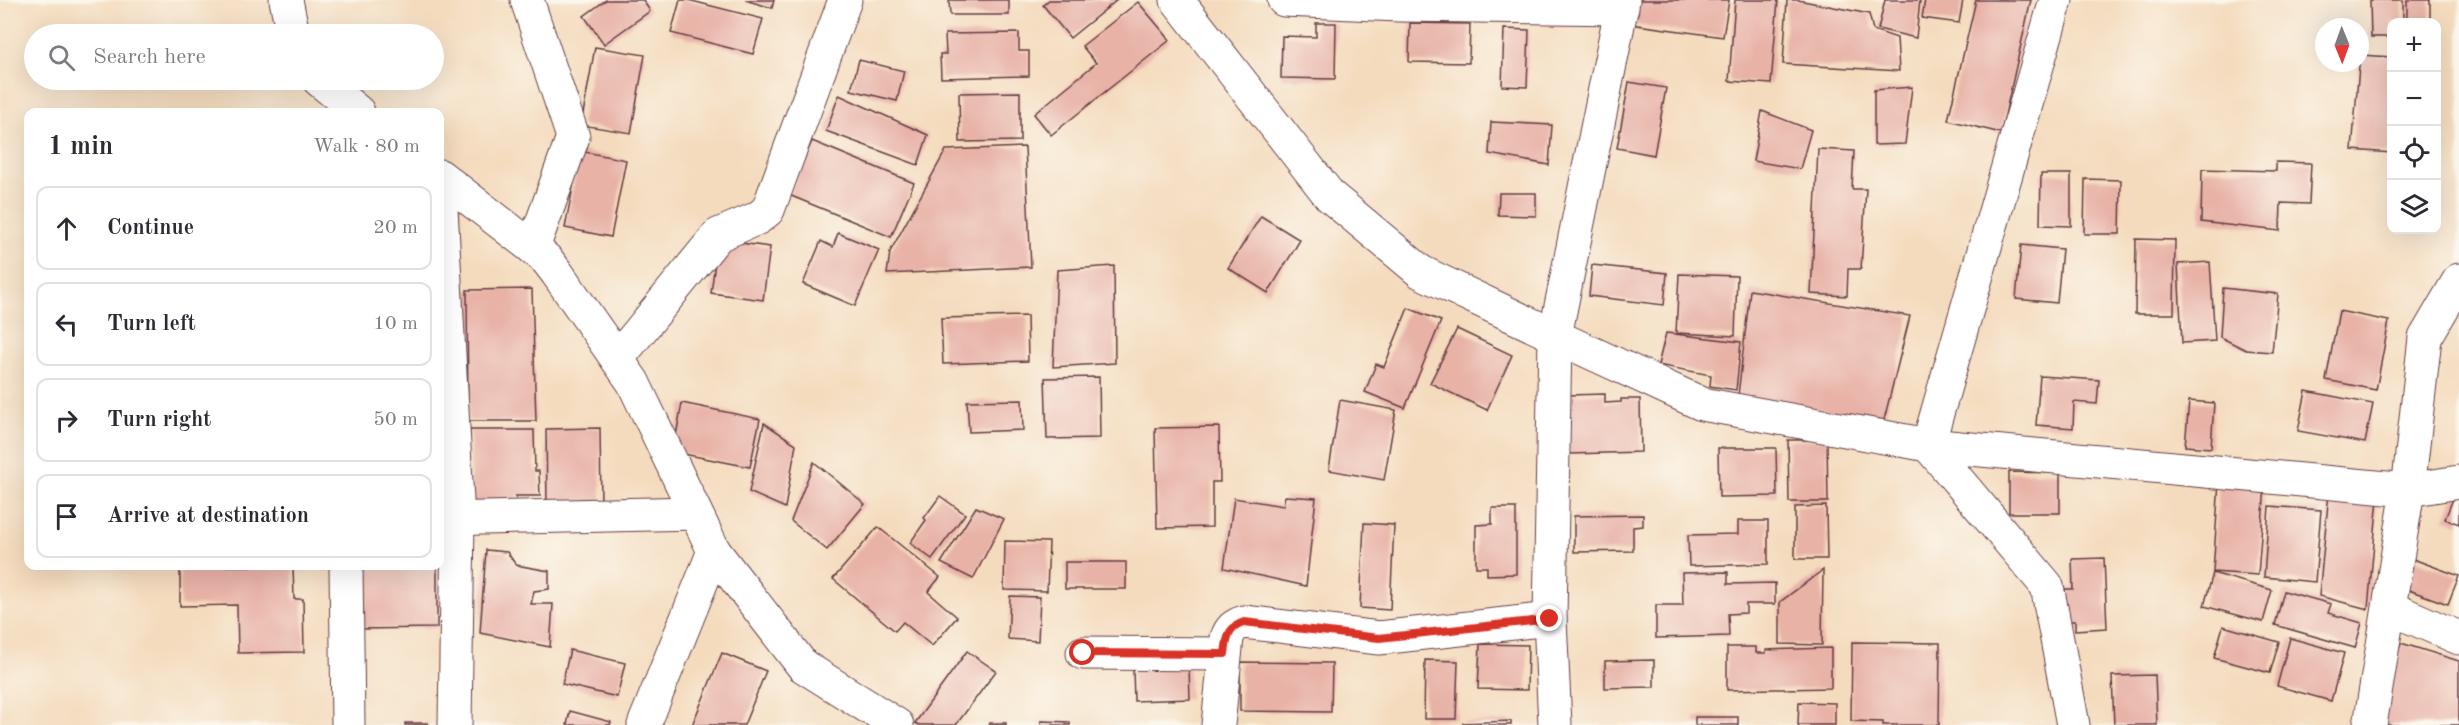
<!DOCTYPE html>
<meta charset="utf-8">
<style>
:root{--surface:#fff;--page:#f7f7f7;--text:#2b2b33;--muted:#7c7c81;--line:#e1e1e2}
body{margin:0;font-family:"Old Standard TT",serif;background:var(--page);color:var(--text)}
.controls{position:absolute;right:18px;top:18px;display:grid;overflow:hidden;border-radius:12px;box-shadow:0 6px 24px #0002}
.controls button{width:54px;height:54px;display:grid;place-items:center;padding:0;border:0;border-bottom:2px solid var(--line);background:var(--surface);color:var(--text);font:30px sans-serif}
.compass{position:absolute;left:2315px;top:18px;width:54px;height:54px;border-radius:50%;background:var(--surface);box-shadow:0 6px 24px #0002;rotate:179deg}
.stop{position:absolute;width:18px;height:18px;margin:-14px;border:4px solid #d93025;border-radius:50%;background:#fff}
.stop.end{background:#d93025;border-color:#fff;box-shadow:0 2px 6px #0008}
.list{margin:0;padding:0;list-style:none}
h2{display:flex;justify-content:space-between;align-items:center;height:78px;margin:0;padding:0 24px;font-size:26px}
h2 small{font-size:20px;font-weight:400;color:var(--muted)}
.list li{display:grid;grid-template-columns:39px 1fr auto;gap:18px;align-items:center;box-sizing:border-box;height:84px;margin:0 12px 12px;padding:0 12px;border:2px solid var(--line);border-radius:12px}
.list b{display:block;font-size:22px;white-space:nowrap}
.list em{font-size:20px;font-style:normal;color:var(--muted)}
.icon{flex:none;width:33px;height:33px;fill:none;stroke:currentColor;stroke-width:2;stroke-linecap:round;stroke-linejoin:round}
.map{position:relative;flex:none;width:2459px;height:725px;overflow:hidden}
.search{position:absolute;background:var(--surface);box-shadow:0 6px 24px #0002;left:24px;top:24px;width:420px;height:66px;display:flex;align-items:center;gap:15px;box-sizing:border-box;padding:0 21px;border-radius:33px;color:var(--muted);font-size:22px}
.panel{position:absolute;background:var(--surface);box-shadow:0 6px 24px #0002;left:24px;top:108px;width:420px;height:462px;border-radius:12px}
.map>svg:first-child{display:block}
</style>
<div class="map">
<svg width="2459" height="725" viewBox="0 0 2459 725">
<rect width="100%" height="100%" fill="#fbf7ec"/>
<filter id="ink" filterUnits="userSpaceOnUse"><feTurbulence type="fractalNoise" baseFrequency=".0167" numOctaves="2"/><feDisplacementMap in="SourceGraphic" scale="12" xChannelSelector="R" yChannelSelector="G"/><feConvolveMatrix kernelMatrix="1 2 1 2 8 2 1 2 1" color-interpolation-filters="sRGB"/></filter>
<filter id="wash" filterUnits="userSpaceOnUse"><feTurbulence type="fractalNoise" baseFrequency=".008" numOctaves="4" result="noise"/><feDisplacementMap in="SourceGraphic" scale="24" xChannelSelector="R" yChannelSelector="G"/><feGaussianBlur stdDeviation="1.35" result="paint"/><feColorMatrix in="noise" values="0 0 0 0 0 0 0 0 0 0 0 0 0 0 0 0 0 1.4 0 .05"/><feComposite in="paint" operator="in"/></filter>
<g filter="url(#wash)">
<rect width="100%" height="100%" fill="#f4dbbe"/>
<g id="blocks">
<g fill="#e8b2a7">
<polygon points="606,0 643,0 650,11 604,44 584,16"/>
<polygon points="680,0 688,0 763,19 753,54 671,33"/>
<polygon points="745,0 774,0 772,8"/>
<polygon points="949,0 1009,0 1009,15 950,15"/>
<polygon points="1049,0 1117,0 1070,38 1043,5"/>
<polygon points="1633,0 1729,0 1723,37 1630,24"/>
<polygon points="1735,0 1778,0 1771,84 1729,81"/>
<polygon points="1787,0 1798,0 1869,14 1873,30 1897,38 1899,71 1783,64"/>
<polygon points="1885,0 1920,0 1916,38 1878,29"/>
<polygon points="1925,0 1963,0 1959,23 1922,18"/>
<polygon points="1976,0 2031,0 2001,133 1948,120"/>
<polygon points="2370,0 2403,0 2403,22 2392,22 2392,37 2371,37"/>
<rect x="2407" y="0" width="23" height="22"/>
<polygon points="1138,2 1170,40 1051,135 1034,114 1096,63 1082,46"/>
<polygon points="1316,23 1336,23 1335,79 1281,78 1282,36 1316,37"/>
<polygon points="1410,23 1470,24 1469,63 1409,62"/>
<polygon points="1504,29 1529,30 1527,87 1502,86"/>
<polygon points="1019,33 1019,51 1029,51 1029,76 941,78 940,54 946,54 945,34"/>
<polygon points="595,47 645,55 631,133 581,125"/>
<polygon points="2360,55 2392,57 2392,153 2352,150"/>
<polygon points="859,60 904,71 897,101 851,90"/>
<polygon points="1629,82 1666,88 1654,155 1617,148"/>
<polygon points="1912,87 1905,144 1874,145 1874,90"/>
<polygon points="1020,92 1020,141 960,142 959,93"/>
<polygon points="839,95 928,135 918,165 826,131"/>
<polygon points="1762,111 1811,130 1800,169 1753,161"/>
<polygon points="1491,122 1552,125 1549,165 1489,154"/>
<polygon points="812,141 914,183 891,237 789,195"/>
<polygon points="1025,147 1031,267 887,274 890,252 946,150"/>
<polygon points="1818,149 1854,151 1852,189 1866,189 1861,269 1848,269 1847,296 1811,294"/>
<polygon points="580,151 626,160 611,237 565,228"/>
<polygon points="2276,162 2311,163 2309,204 2281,203 2280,231 2201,222 2202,169 2276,171"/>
<polygon points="2041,174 2071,174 2071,226 2040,225"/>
<polygon points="2085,179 2121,180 2120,234 2084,234"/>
<polygon points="1499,193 1536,193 1536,216 1498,215"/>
<polygon points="1261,216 1300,240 1268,293 1228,268"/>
<polygon points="838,233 879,250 855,306 803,284 821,241 833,247"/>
<polygon points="2136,239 2175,240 2174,314 2135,314"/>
<polygon points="718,240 770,247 763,300 711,293"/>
<polygon points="2021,245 2062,249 2057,303 2016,299"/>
<polygon points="2210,262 2215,341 2182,343 2178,264"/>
<polygon points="1592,265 1667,273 1664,305 1589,296"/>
<polygon points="1114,266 1115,363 1053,367 1057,270"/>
<polygon points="1679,274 1737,276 1735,336 1676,333"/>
<polygon points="2223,288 2278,294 2272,352 2246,350 2220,337"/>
<polygon points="532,289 536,421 468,421 467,290"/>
<polygon points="1750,290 1910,316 1884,420 1738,396"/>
<polygon points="1408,308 1441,321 1405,408 1365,392 1376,364 1384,367"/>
<polygon points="2339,311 2389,321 2376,390 2326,380"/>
<polygon points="1027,316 1028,361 943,364 941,318"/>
<polygon points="1457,329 1512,355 1487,410 1430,383"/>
<polygon points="1666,333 1741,342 1736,390 1710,386 1711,375 1658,365"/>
<polygon points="2040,376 2099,380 2097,404 2074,402 2073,428 2036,425"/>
<polygon points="1099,377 1100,438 1047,439 1045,378"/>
<polygon points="2306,391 2373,404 2365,443 2298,431"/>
<polygon points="1605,394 1605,403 1621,402 1621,399 1640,399 1641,452 1569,454 1568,395"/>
<polygon points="1022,400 1023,430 969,432 967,401"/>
<polygon points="1340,400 1396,410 1384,480 1329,470"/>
<polygon points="2189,401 2214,403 2211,448 2185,446"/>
<polygon points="682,403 760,419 750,467 673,452"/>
<polygon points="764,423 796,444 785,508 749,492"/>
<polygon points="1219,427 1220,482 1212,482 1212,527 1157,528 1155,428"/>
<polygon points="600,428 601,504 547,504 546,429"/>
<polygon points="470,430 534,430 535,471 539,471 540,496 516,496 516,505 471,505"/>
<polygon points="1788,440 1827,440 1828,502 1789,502"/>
<polygon points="1718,448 1776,448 1777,496 1719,497"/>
<polygon points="814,462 865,504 827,550 791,521"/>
<polygon points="2009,472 2060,473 2060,513 2009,513"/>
<polygon points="2219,482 2265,486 2258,575 2213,572"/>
<polygon points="2329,493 2378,498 2368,609 2319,596"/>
<polygon points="2455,494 2459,496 2459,524 2445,519"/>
<polygon points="940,496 965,514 932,559 910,543 926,520 924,518"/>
<polygon points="1285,496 1316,498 1306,586 1224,568 1234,498 1283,506"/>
<polygon points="1826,506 1827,559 1795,559 1795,507"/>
<polygon points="2269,506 2321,510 2315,582 2264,577"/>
<polygon points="976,507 1004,519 973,579 941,563"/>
<polygon points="1492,508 1516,508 1516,574 1487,575 1487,567 1476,567 1476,525 1492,524"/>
<polygon points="1643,515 1643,526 1633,527 1633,551 1574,552 1574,516"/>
<polygon points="1738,521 1768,521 1768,564 1689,566 1688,535 1738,534"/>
<polygon points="1364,523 1394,525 1390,610 1360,608"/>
<polygon points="878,527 940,577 928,592 957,617 932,646 903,622 895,631 833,579"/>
<polygon points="1005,541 1049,542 1047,591 1004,590"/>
<polygon points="486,550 507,552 516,565 549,571 549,589 534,591 531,604 553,604 550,647 480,633"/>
<polygon points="2104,558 2107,628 2075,630 2075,621 2067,621 2065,589 2073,589 2072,559"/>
<polygon points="2413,559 2459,576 2448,604 2403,588"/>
<rect x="1065" y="562" width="61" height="27"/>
<polygon points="180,566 293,566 294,599 303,599 304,652 238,653 237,605 180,606"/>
<polygon points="356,566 437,566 437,628 357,629"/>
<polygon points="1823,570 1822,645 1780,644 1780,602"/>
<polygon points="1728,572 1728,584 1775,583 1775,604 1746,604 1746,613 1728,614 1729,636 1656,638 1656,605 1683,605 1682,573"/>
<polygon points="2213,573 2272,590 2263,622 2204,606"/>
<polygon points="2284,591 2331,604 2328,613 2362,623 2355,648 2275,625"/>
<polygon points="1010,596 1040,597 1038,641 1008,639"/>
<polygon points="2223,626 2279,642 2270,673 2214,658"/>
<polygon points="2290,638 2344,653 2331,701 2277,686"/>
<polygon points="1852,642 1940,643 1939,725 1883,725 1883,722 1851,721"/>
<polygon points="2401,643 2459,661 2459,725 2376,725"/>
<polygon points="1480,644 1528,645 1527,690 1478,689"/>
<polygon points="1727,647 1756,647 1756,653 1766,653 1766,650 1831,648 1831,688 1727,690"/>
<polygon points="570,650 625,663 617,697 562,684"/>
<polygon points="967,651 996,671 956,725 919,725 915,723"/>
<polygon points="722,653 766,671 744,725 692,725"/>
<polygon points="1425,660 1458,661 1456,719 1424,719"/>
<polygon points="1654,660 1654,687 1605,688 1605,661"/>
<polygon points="1240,662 1332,663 1331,712 1240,711"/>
<polygon points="1189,667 1190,699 1134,701 1133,669"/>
<polygon points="2155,675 2157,725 2114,725 2112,676"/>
<polygon points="1799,702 1835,703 1835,725 1798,725"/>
<polygon points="570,711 611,722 610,725 567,725"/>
<rect x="1695" y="717" width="43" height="8"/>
<polygon points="1041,721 1070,722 1070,725 1041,725"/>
<polygon points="1511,721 1511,725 1463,725 1463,723"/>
<rect x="405" y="723" width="23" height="2"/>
<rect x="989" y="723" width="17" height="2"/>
</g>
</g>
</g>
<g filter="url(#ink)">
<use href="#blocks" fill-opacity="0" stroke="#643b41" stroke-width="1.5"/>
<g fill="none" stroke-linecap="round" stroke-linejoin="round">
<g stroke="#643b41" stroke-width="35">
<g id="minor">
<polyline points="286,0 293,34"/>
<polyline points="527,0 573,137 533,248"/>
<polyline points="1177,0 1330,196 1421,272 1555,336 1702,404 1928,445 2408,490 2459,482"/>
<polyline points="1284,0 1399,5 1622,8"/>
<polyline points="2056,0 1928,445 2047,586 2073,725"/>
<polyline points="319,80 358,112"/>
<polyline points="440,176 533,248 547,260 557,273 633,382 714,551 644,725"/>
<polyline points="440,190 458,519 455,725"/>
<polyline points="617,359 718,235 758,218 768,210 845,0"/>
<polyline points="440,519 695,513"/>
<polyline points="714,551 803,666 897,725"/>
<polyline points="346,566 348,725"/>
<polyline points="2390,608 2459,638"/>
<polyline points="1083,653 1225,654"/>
<path d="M 1218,725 L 1227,638 C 1230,629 1234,625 1244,622 L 1379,638 L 1550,619"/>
<polyline points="1555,725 1550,619 1555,336 1623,0"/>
<polyline points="2370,725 2408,490 2425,338 2459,280"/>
</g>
</g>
<use href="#minor" stroke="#fff" stroke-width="33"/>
</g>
</g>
<g fill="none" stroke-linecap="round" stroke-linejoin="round" filter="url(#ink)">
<path stroke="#d93025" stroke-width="8" d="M 1083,653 L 1225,654 C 1227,639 1227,627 1244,622 L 1379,638 L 1550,619"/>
</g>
</svg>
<div class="controls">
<button>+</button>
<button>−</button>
<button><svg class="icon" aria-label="locate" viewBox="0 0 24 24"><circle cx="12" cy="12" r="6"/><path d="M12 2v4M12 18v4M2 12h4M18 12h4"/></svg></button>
<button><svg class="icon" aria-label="layers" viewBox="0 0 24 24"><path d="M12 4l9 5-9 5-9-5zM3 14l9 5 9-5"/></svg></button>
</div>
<svg class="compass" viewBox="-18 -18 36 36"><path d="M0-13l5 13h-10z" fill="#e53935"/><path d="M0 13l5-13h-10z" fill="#7c7c81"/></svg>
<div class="stop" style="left:1083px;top:653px"></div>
<div class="stop end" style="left:1550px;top:619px"></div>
<div class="search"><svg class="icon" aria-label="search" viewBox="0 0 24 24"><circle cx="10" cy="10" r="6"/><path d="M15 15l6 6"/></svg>Search here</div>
<section class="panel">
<h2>1 min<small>Walk · 80 m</small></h2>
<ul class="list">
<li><svg class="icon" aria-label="ahead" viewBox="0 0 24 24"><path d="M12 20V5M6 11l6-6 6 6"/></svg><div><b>Continue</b></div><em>20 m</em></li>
<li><svg class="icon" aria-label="left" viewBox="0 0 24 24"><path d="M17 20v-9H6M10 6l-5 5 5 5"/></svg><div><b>Turn left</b></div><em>10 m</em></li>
<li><svg class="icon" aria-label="right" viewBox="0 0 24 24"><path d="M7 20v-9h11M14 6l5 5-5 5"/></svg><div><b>Turn right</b></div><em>50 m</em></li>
<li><svg class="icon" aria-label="arrive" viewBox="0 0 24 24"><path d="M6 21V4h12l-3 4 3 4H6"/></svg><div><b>Arrive at destination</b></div></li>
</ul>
</section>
</div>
